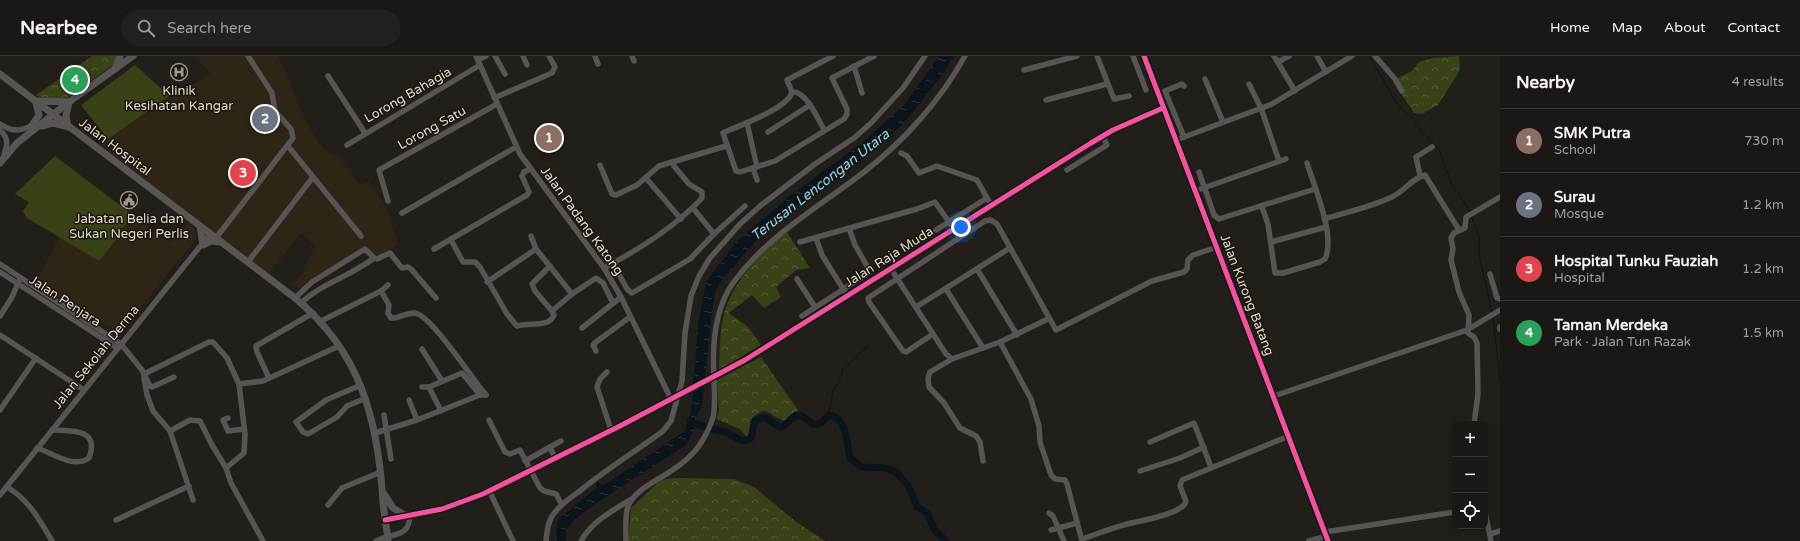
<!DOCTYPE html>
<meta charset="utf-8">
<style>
:root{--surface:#1a1714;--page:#23201d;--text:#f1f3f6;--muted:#9f9fa0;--line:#383634;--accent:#1a73e8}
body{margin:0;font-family:"Varela Round",sans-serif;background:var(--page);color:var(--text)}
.controls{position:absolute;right:12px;bottom:12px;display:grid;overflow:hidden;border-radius:8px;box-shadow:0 2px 10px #0003}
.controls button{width:36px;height:36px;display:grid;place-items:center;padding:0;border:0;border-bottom:1px solid var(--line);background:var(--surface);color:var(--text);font:20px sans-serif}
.you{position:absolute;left:961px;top:171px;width:14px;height:14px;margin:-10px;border:3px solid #fff;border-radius:50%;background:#1a73e8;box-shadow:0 0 0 6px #1a73e833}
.badge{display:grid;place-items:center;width:26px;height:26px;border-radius:50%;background:var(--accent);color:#fff;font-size:13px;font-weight:700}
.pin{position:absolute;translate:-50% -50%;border:2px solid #fff;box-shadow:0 1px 4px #0006}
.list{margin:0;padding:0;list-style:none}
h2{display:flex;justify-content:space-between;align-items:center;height:52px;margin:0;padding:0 16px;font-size:17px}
h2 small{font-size:13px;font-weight:400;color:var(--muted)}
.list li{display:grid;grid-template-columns:26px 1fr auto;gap:12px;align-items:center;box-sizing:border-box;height:64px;padding:0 16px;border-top:1px solid var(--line)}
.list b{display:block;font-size:15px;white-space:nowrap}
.list p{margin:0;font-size:13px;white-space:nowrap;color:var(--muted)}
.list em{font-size:13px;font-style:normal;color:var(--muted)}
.icon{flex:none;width:22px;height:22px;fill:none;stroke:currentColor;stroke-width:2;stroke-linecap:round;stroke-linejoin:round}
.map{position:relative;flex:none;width:1500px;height:485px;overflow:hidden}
header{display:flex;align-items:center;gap:24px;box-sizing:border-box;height:56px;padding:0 20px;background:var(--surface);border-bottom:1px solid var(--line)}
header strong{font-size:19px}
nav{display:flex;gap:22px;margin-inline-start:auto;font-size:14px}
.search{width:280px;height:36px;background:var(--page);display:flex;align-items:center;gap:10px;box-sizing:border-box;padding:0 14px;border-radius:22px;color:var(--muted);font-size:15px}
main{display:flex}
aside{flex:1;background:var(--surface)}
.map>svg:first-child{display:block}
</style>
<header>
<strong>Nearbee</strong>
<div class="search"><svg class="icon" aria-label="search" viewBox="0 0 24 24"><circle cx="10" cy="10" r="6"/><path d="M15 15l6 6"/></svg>Search here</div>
<nav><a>Home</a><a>Map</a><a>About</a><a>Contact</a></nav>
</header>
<main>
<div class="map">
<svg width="1500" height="485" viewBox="0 0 1500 485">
<defs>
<pattern id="forest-crowns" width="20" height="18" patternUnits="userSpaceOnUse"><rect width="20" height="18" fill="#374217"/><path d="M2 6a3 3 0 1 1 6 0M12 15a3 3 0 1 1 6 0" fill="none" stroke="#545d38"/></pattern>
<pattern id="water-ripples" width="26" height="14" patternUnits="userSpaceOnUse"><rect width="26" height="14" fill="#09151a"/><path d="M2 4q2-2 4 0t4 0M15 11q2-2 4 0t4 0" fill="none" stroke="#2c363a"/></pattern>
</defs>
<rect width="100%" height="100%" fill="#221f1a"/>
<g fill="#2e2517">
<polygon points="195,0 277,0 287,17 302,60 324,94 336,99 342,104 360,129 369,124 387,154 398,188 380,200 374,199 366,190 299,232 291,228 302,218 316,190 300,177 269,218 99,88 169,40 172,43 210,17"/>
<polygon points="55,100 170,187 188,167 196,175 196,183 124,272 115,275 35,227 60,181 27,162 23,155 29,146 15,138"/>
</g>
<g fill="#374217">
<polygon points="135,9 169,40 108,83 81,49"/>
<polygon points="55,100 134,160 116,178 119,180 99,205 27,162 23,155 29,146 15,138"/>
</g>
<g fill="url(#forest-crowns)">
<path d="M 92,0 L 117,0 L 113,9 L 67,42 C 58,45 45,44 36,39 Z"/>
<polygon points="1459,0 1460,14 1438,49 1422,58 1414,57 1402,39 1401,32 1396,23 1412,15 1419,6 1433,2"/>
<path d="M 787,176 L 810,212 L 796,214 L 776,231 L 781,241 L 764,252 L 752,239 L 729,257 L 748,271 L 761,289 L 719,314 C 720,292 719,265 729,244 C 741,217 764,194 787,176 Z"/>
<path d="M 761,301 L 798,354 L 787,365 C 769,363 767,343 750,366 L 753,379 L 746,380 L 740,373 L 716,363 L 719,355 L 717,324 Z"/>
<polygon points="675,422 734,423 754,431 795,465 825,485 628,485 631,452 661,424"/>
</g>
<polygon fill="url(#water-ripples)" points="939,0 954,0 940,22 903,68 867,100 834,126 766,173 720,227 715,236 712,256 702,350 693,366 695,373 686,389 592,450 574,464 566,474 566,485 557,485 556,473 559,462 597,432 596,426 604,429 685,375 691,355 698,269 706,226 735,187 787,142 863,86 904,49"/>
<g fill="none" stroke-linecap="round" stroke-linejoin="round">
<g stroke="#09151a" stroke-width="1">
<polyline points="1369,0 1399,51 1412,62 1422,76 1439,93 1452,129 1470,155"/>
<polyline points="1471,160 1479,180 1479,199 1492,256"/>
<polyline points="1493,261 1500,324"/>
<polyline points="829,359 833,334 842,322 842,314 869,289"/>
</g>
<path stroke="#09151a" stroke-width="7" d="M 690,365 L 710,373 L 726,376 L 742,385 L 748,384 L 751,382 L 755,364 L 765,361 C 786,376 778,373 796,359 L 802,360 L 814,369 L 821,367 L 829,359 C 847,361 847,388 850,402 L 861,411 L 886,412 L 896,416 L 908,429 L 917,451 L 927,457 L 934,473 L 946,485"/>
<g stroke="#575453" stroke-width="5.5">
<polyline points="476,0 520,98 604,212 621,241 671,343"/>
<polyline points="495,0 505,18"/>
<polyline points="523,0 527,9"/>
<polyline points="595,0 598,8"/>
<polyline points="632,0 634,5"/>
<path d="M 833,0 L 787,24 L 792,36 C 788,53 737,70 723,77 L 736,115 L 740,116 L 775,105 L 844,63 L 847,58 L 847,53 L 832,22 L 874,0"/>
<polyline points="1097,0 1114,43 1129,40"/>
<polyline points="1133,0 1146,34"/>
<polyline points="1144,0 1328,485"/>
<polyline points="1274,0 1295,35"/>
<polyline points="1317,0 1326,16"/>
<polyline points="1375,0 1395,23 1402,35"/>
<polyline points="478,4 486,0"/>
<polyline points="1278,6 1289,0"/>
<polyline points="854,10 862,37"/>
<polyline points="1024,14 1077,0"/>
<polyline points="328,20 365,77"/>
<polyline points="1205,23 1223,66"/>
<polyline points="1249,28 1261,52 1279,105"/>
<path d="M 792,36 C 806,34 818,63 824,74"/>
<polyline points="494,42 552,17 555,11 549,0"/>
<polyline points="1046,44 1107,28"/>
<polyline points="747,67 757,111"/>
<path d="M 0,68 C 13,76 21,76 34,68"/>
<path d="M 0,74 C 10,83 7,90 3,102"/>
<polyline points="768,76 810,49"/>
<polyline points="1184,81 1165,35 1182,28 1184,30"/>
<polyline points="1176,84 1272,48 1352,0"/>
<polyline points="347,89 480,9"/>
<polyline points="288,90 361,180"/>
<polyline points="901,97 907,100 919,117 937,110 977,124 991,149"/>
<polyline points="600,109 612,138 616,139 637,129 659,110 726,90"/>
<polyline points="753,112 757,124"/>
<polyline points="1067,114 1107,89 1103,80"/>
<polyline points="1199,116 1214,159 1219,163 1315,133"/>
<polyline points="1420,119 1416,101 1432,91"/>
<polyline points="646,122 681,163"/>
<polyline points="1195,135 1286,103"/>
<polyline points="388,145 379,114 497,48"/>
<path d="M 1262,151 L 1268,168 L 1275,217 L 1283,217 L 1320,206 L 1325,203 C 1336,180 1314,130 1307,107"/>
<polyline points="402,157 516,91"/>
<path d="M 1324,163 C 1347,156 1371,151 1392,141 C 1405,135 1412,122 1425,119 L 1459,174"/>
<polyline points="936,174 987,142"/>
<polyline points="714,178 745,150"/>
<polyline points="531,180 536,193 572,238"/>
<polyline points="216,182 293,82 291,73 275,55 272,37 248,0"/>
<polyline points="816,182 822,199 845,236"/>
<path d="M 451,184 L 463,206 L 475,206 L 480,211 L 507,258 L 517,270 C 530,266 549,272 554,259 L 552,255"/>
<polyline points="800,186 917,153 935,146 954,173"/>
<polyline points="1271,186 1326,171"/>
<polyline points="434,193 527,139 529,136 522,120 524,116 530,113"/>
<polyline points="248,206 313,121"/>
<polyline points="613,207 627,233 632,237 690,203 714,178 693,152"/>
<polyline points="0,208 121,288 142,314 150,330 152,331 174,321"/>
<polyline points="550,210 532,228 535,235 552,255 572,238 596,222 603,227 613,247"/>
<path d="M 604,212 C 638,194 676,170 702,142 L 702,136 L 689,128 L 674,110"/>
<polyline points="891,213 946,298 952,303 1000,286 1048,263"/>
<polyline points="977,213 1017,279"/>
<polyline points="0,216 117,292"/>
<polyline points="1490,218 1497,242 1500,243"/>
<polyline points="797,223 815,251"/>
<polyline points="487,226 536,193"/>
<polyline points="946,233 983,292"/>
<path d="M 381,235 L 389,249 L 388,257 L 391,262 C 398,263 407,256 415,257 C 432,260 473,324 486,339"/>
<polyline points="295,242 312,226 365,193 374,202 377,203 390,197 402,212 408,211 411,213 436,242"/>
<path d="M 301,247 C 322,227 351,220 374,202"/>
<polyline points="916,251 1010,192"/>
<polyline points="0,260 12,241 19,225"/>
<polyline points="802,260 867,218 867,210 855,189 849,172"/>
<polyline points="321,265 381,235 388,229"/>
<polyline points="1500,271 1500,273"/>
<polyline points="582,272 621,241"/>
<polyline points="933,278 906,296 903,295 869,246 868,242 985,165 991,164 997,168 1056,274 1152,225 1184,216 1187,213 1188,204 1193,199 1217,191"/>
<polyline points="0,279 84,334"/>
<polyline points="1000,286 1031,343 1039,370 1040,386 1051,419 1055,423 1065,424 1067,428 1082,485"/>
<polyline points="422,293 442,325"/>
<polyline points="596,295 593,289 596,286 630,261"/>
<polyline points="952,303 930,316 928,322 929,331 944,347 960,372 976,380 980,386 983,405"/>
<polyline points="607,316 600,323 597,331 611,374"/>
<polyline points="144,318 209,286 213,286 227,302 239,328 245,378 244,397 226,412"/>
<polyline points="144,322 147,339 153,355 170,375 193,444"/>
<polyline points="269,322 257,296 256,290 313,257"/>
<polyline points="239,328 263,325 339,290"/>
<polyline points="361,329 326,344 296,366 303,376 308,378 337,361 347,350 366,342"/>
<polyline points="422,331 429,331 462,317 480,339"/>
<polyline points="429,331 441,355"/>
<polyline points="1274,340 1467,274 1500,254"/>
<polyline points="409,344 417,364"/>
<polyline points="0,354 36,302"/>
<polyline points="384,359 391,403"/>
<polyline points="228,362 223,364 228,375 244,373"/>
<polyline points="489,364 505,396 510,398 520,394 540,432 544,435 556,438 562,449"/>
<polyline points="1474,368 1478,338 1477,287 1474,281 1468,277 1469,259 1459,236 1451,204 1453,193 1451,182 1454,177 1465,172 1466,161 1500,141"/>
<polyline points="170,375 190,364 200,365 212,389 226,412 231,427 263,485"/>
<polyline points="375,377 417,364 480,339 486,339"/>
<polyline points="1150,386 1194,367 1211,411"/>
<polyline points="550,391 555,402"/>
<path d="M 37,392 C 53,397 73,413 89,402 C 100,372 72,375 52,374"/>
<polyline points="525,405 561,385"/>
<polyline points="1140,415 1180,402 1204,391"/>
<path d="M 7,431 C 29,444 39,463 52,485"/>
<polyline points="489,434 513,485"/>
<polyline points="0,439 210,178"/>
<polyline points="328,449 342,432 381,416"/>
<polyline points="1485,456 1491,485"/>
<polyline points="1049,457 1053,460 1064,485"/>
<polyline points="116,464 189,430"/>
<polyline points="385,464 442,453 483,438 620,370 745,304 1091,87 1113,74 1163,52"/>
<polyline points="1051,474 1077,467"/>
<polyline points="1325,476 1455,456"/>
<polyline points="1490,478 1500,475"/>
<path d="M 1082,483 C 1097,478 1112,472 1127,468 C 1139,465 1184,458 1186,445 L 1180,430 L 1182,424 L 1289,380"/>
<path d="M 376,485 C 393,476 409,483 410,459"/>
<path d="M 546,485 C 547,475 548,464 555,456 C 562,447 572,441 581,434 C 607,413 636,395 663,375 L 671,365 L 682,325 L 685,277 L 691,240 L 699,220 L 710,202 L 740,168 L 760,150 L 815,108 L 854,82 L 871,67 L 903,32 L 925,0"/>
<path d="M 581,485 C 592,465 614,454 633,442"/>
<path d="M 626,485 C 626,476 625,462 627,454 C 631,435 657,425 671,415 C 682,408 694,398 701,387 C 705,380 711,370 713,361 C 716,348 714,334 714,321 C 712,289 714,254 733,227 C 768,179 819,151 864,116 C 904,85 941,44 965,0"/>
<polyline points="1309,485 1327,480"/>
</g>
<g stroke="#595554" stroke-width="7">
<polyline points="115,13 120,0"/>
<path d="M 0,18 L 295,242 C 361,296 378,364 383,446 C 384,459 387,472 388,485"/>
<polyline points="36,45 69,46"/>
<polyline points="42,70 53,67 65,70"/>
<polyline points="31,71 39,59 36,47"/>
<polyline points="68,71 66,60 69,46"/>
<polyline points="0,107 17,87 69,46 133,0"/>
<polyline points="200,170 203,189 211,185 221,186"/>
<polyline points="384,438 393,452 406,460"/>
</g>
<g stroke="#1d160d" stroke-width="8">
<g id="cycleway">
<polyline points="1144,0 1328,485"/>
<polyline points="385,464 442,453 483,438 620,370 745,304 1091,87 1113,74 1163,52"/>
</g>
</g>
<use href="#cycleway" stroke="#f153a3" stroke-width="5"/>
</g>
<defs>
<g id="hospital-ring" transform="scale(0.9)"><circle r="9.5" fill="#1d160d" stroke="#9d9993" stroke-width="1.5"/><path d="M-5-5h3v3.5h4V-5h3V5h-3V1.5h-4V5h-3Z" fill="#9d9993"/></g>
<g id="civic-ring" transform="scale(0.9)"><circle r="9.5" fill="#1d160d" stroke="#9d9993" stroke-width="1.5"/><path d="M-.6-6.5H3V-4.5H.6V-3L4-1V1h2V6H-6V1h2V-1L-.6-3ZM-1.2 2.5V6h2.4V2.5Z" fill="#9d9993"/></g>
</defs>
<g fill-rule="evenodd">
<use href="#hospital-ring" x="179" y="16"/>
<use href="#civic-ring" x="129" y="144"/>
</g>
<g text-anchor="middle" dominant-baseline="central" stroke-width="3" stroke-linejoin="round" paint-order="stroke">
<g font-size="13" fill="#dfdad4" stroke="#1d160d">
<text x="179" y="35">Klinik<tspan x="179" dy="15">Kesihatan Kangar</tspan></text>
<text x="129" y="163">Jabatan Belia dan<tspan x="129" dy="15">Sukan Negeri Perlis</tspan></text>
</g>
<g font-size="13" fill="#dfdad4" stroke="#1d160d">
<text transform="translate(408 39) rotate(-30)">Lorong Bahagia</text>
<text transform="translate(432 72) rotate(-29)">Lorong Satu</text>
<text transform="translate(115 91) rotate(37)">Jalan Hospital</text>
<text transform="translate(582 165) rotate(54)">Jalan Padang Katong</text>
<text transform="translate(889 201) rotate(-32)">Jalan Raja Muda</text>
<text transform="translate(1247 239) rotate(69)">Jalan Kurong Batang</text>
<text transform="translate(65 245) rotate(33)">Jalan Penjara</text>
<text transform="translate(96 301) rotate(-51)">Jalan Sekolah Derma</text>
</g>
<g font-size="14" font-style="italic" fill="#8bd6f8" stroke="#1d160d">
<text transform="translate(820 129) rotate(-38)">Terusan Lencongan Utara</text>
</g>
</g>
</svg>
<div class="controls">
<button>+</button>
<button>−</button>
<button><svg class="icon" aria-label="locate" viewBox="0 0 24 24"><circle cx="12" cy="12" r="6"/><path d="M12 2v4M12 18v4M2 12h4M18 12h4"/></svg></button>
</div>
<div class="you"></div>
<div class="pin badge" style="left:549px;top:82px;background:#8d6e63">1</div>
<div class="pin badge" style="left:265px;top:63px;background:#6b7280">2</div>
<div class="pin badge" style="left:243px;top:117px;background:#e0444e">3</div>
<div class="pin badge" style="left:75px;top:24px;background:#2e9e5b">4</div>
</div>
<aside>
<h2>Nearby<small>4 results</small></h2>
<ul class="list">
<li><span class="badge" style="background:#8d6e63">1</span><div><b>SMK Putra</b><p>School</p></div><em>730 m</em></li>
<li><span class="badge" style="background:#6b7280">2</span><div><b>Surau</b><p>Mosque</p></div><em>1.2 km</em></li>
<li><span class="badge" style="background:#e0444e">3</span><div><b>Hospital Tunku Fauziah</b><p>Hospital</p></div><em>1.2 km</em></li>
<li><span class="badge" style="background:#2e9e5b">4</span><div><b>Taman Merdeka</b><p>Park · Jalan Tun Razak</p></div><em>1.5 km</em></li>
</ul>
</aside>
</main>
